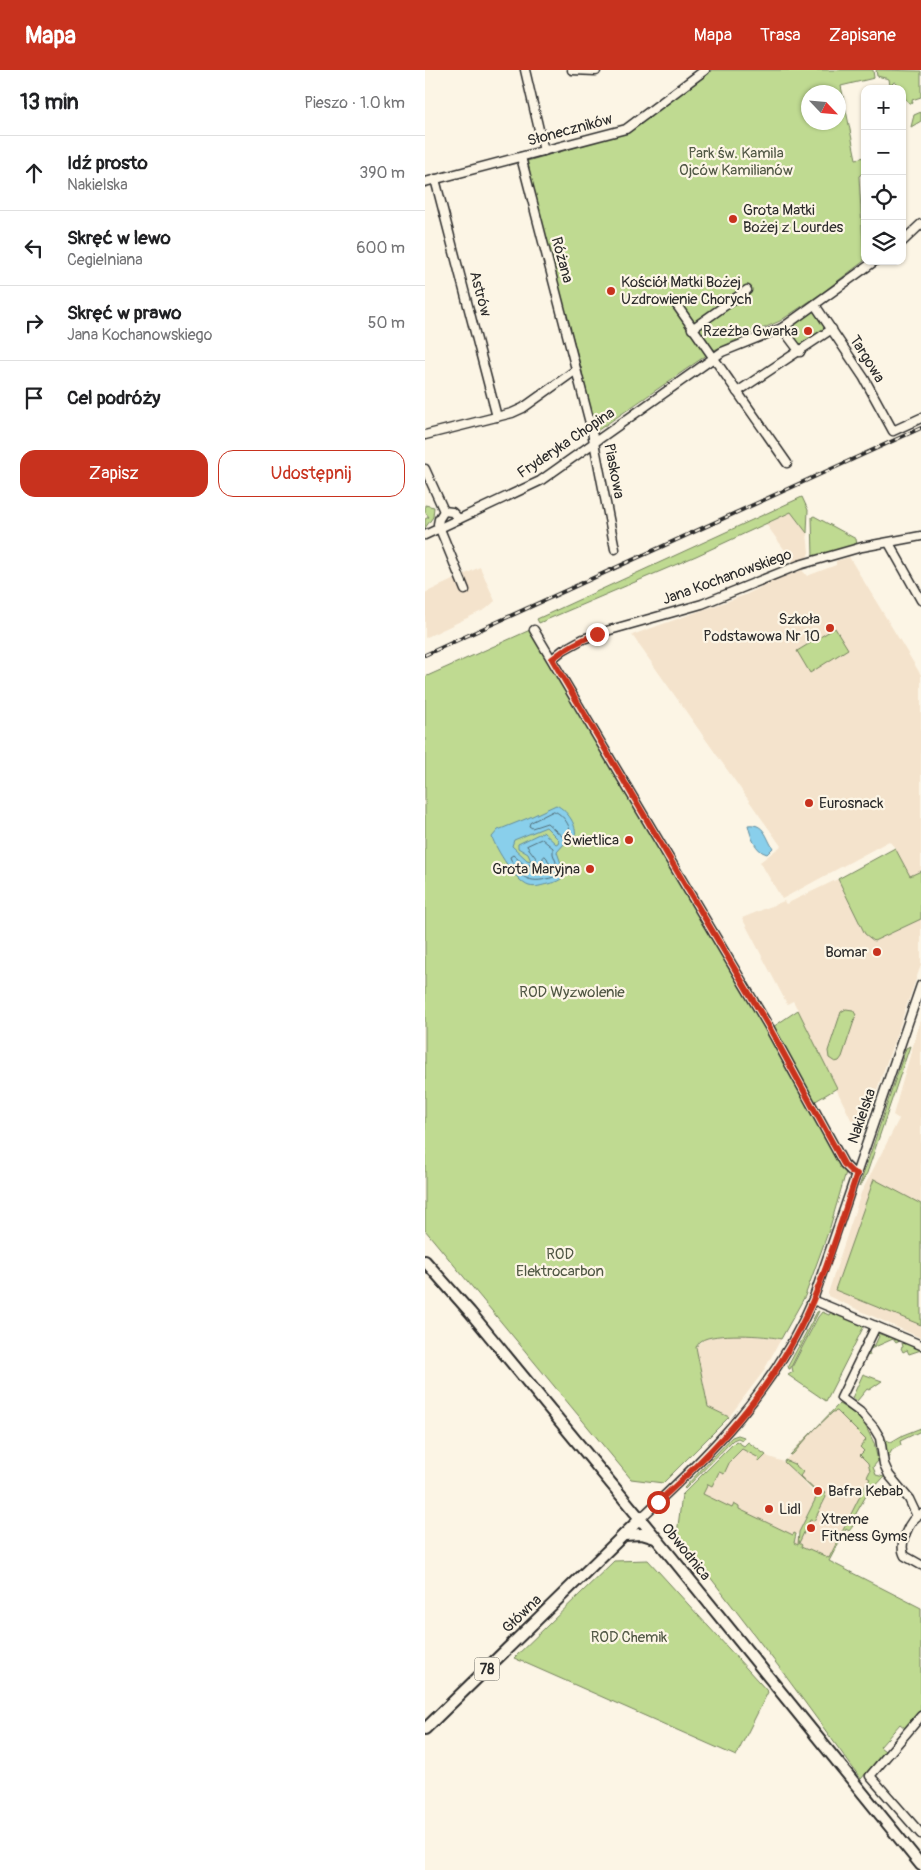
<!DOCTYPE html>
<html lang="pl">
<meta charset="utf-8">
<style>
:root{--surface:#fff;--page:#f2f2f2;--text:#202124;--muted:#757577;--line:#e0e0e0;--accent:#c8321e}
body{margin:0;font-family:Pangolin,sans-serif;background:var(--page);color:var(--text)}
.controls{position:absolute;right:15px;top:15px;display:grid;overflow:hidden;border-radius:10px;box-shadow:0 1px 4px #0004}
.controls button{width:45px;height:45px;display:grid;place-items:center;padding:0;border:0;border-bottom:1px solid var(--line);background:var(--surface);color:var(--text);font:25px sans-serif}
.compass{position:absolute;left:376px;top:15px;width:45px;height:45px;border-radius:50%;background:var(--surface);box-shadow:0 1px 4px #0004;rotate:116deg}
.stop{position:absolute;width:15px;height:15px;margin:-11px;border:4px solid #c8321e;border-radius:50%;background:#fff}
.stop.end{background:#c8321e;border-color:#fff;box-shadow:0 1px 5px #0008}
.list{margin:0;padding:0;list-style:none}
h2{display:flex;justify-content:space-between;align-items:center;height:65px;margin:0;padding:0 20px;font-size:21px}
h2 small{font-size:16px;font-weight:400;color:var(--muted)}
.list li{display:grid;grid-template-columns:32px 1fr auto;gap:15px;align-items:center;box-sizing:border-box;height:75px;padding:0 20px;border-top:1px solid var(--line)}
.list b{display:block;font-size:19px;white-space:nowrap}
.list p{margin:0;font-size:16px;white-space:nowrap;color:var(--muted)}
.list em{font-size:16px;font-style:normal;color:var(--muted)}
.actions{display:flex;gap:10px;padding:15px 20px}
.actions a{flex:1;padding:11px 0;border:1px solid var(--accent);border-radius:15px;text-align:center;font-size:18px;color:var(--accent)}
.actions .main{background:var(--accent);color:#fff}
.icon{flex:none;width:28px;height:28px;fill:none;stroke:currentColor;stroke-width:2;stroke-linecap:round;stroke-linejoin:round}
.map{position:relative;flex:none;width:496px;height:1800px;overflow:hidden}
header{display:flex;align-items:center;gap:30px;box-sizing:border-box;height:70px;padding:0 25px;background:var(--accent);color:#fff}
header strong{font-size:24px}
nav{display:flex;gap:28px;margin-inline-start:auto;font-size:18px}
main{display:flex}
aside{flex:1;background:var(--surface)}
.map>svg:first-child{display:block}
</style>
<header>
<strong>Mapa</strong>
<nav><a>Mapa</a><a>Trasa</a><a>Zapisane</a></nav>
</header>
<main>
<aside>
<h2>13 min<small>Pieszo · 1.0 km</small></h2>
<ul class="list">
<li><svg class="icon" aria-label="ahead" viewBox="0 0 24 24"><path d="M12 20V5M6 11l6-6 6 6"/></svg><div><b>Idź prosto</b><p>Nakielska</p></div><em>390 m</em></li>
<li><svg class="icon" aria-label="left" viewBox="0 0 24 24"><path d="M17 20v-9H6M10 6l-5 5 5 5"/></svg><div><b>Skręć w lewo</b><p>Cegielniana</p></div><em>600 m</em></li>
<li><svg class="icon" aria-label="right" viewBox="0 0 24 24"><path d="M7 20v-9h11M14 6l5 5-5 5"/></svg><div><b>Skręć w prawo</b><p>Jana Kochanowskiego</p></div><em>50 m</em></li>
<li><svg class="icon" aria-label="arrive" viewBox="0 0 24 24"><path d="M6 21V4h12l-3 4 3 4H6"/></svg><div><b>Cel podróży</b></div></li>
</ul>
<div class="actions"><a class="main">Zapisz</a><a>Udostępnij</a></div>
</aside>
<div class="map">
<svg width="496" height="1800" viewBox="0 0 496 1800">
<rect width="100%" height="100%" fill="#fcf5e5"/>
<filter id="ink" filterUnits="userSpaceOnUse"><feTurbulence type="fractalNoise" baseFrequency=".02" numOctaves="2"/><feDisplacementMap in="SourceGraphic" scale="10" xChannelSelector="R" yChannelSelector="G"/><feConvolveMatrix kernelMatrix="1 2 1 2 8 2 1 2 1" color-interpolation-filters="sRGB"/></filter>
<g filter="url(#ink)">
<g fill="#f4e3cc">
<polygon points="366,442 382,463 384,482 382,489 369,493 341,454"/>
<polygon points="424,487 496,605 496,801 485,807 470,778 464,771 357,829 335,792 356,776 207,565 320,525 350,510 377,500 382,506 411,495 411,491"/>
<polygon points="55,497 70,531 61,539 0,568 0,523"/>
<polygon points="413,809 440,864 449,871 496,849 496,895 435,1068 373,940 368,931 362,934 317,848 359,831 361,834"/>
<polygon points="496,947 496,1268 403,1226 403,1223 436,1123 474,1049 468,1045"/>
<polygon points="301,1265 322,1265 356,1269 338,1302 304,1347 283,1337 271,1277 279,1269"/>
<polygon points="414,1334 432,1347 445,1362 453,1391 448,1397 451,1405 459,1407 446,1421 445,1419 425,1454 428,1456 424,1461 421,1459 404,1491 369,1473 398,1430 365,1398 392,1426 372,1465 369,1464 368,1466 257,1425 311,1371 319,1376 323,1372 344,1387 359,1392 378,1370 402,1348"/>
</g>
<g fill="#bfda91" stroke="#75825e" fill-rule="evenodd">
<path d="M 287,0 L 448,0 L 449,8 L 416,16 L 431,89 L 440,87 L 440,101 L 434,106 L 439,191 L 397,223 L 355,251 L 289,280 L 169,363 L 157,301 L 99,92 L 200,63 ZM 383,22 L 413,22 L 413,52 L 383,52 Z"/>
<polygon points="451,0 496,1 496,27 487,30 488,33 484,33 477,24 477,19 469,17 471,13 469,12 465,16 464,9 452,6"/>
<polygon points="496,42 496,51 486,57 489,45"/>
<polygon points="388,240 391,241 399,255 398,262 375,278 363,261 363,257"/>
<polygon points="377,427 383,440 382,463 366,442 271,486 114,553 112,549"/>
<polygon points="0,435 9,437 8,447 0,458 0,449 4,447 0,442"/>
<polygon points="389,446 431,469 432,475 388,487 387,447"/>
<polygon points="410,558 423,579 385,603 372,581"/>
<path d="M 105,560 L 312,910 L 421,1102 L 405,1157 L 380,1226 L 356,1269 C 343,1265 287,1262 276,1271 C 274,1272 273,1275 271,1277 L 283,1337 L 304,1347 L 238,1413 L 206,1409 L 0,1160 L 0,607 Z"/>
<polygon points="470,778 485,806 496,801 496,849 449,871 440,864 413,809"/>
<polygon points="421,939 428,940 431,945 417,987 414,991 410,992 404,988 403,981 416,942"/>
<polygon points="373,940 412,1018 389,1032 348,957"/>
<polygon points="485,976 442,1103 434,1117 481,978"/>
<polygon points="449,1109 496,1134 496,1255 410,1220"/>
<polygon points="394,1241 365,1299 364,1299 363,1296 392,1242"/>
<polygon points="397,1242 404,1245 406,1242 439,1256 401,1331 363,1305 368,1302 367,1297 393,1247"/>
<polygon points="452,1263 475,1271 471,1273 468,1269 443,1280 445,1285 441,1286 440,1283 444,1275 449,1277 454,1266 451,1265"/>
<polygon points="478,1272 496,1279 496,1280 484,1284 482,1280 478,1282 476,1278 478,1277 477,1273"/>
<polygon points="438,1304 457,1311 444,1320 442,1319 432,1331 427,1328"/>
<polygon points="414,1334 427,1342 440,1355 449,1373 453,1391 448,1397 451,1405 459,1407 446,1421 445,1419 425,1454 428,1456 424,1461 421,1459 404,1491 496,1538 496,1639 480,1658 475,1654 455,1677 460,1681 436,1709 354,1597 252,1464 257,1425 311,1371 319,1376 323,1372 341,1385 334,1392 333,1392 334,1388 317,1379 305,1391 299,1404 294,1402 287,1416 283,1414 278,1424 307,1438 309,1434 314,1437 314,1439 368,1465 369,1463 371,1464 369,1473 373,1475 374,1462 393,1424 359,1392 360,1390 369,1394 378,1402 375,1406 395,1425 399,1422 401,1427 389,1451 385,1450 374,1473 377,1475 376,1477 383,1480 384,1479 404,1488 441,1414 445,1409 442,1407 445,1401 443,1393 435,1385 439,1381 435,1377 441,1370 412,1341 408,1342 389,1360 368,1384 365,1385"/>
<polygon points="452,1354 461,1370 466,1372 478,1365 496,1358 496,1361 475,1371 476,1375 467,1380 462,1389"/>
<polygon points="313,1365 319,1367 317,1370 313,1368 308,1370 260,1419 259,1418 307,1367"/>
<polygon points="223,1490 343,1622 311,1686 89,1588 189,1491"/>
</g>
<g fill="#89cfeb" stroke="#638d9e" fill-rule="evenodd">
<path d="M 131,735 C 143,740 158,762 146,773 L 140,773 L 132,782 L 140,805 C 135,811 131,812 123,814 C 117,815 111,818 104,816 C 91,812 71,779 67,767 L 73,760 L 103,748 ZM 121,757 L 134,770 L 133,773 L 131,774 L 118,762 L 93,774 L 93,778 L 103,784 L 106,791 L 102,790 L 87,776 L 89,770 Z"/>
<path d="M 323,755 C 340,753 341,768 348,778 L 342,784 C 330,781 326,767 323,755 Z"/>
</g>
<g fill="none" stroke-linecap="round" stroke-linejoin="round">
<g stroke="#516d78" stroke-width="1">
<path d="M 129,741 C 138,744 148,758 144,767 L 138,767 L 122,753 L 107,758 L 104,756 L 105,753 Z"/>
<path d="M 117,769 L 128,778 L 128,784 L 135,803 C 131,807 126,808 121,809 C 102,814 91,804 85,787 L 88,785 L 100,795 L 108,795 L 111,792 L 111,788 L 102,776 Z"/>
<polygon points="120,786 122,788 127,800 113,804 112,801 117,795 118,788"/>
</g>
<g stroke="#2b2b2b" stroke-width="11">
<g id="minor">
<polyline points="100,0 119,81"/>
<polyline points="147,0 171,1"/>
<polyline points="96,87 166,357 190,479"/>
<polyline points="10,109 72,347"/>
<polyline points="0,112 201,59 280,0"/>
<polyline points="477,172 496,154"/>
<polyline points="251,234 362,393"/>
<polyline points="390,235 439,308 468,361 496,348"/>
<polyline points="357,258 375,282"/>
<polyline points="267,259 322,220"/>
<polyline points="312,322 407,259"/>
<polyline points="0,365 87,343 98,338 151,300"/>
<polyline points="0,399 19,441"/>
<polyline points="19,441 14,449 13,454 40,520"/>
<polyline points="19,441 27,442 34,449"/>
<polyline points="0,465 115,411 297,282 357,258 450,191"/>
<polyline points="464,473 496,530"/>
<polyline points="109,560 344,957 419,1094 427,1102 432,1104"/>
<polyline points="127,589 138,580 158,569 185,560 277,534 374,495 437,477 496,466"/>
<polyline points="388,1230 496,1275"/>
<polyline points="451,1256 416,1328 435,1342 449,1358 455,1368 459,1394 464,1405 484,1429 492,1446"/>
<path d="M 496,1444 C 484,1449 473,1475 480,1486 L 496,1495"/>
<path d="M 215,1449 C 286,1382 351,1319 389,1227 L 496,915"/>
<polyline points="496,1646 445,1706 496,1764"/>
</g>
</g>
<g stroke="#2b2b2b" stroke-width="14">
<g id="major">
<polyline points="0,1191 45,1242 231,1468 496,1795"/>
<polyline points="199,1465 217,1464 230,1468"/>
<polyline points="0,1659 215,1449"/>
</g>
</g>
<use href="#minor" stroke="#fcf5e5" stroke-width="8"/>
<use href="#major" stroke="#fcf5e5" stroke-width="10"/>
<g stroke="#2b2b2b" stroke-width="4">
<polyline id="rail" points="0,585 496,358"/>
</g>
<use href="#rail" stroke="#fcf5e5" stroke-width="2" stroke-dasharray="5.5" stroke-linecap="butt"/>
</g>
</g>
<g fill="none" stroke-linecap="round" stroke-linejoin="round" filter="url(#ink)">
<path stroke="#c8321e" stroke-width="6" d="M 172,564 C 155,570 141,578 127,589 L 344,957 L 419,1094 L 427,1102 L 432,1104 C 415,1154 399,1212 375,1258 C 341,1326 289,1381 233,1432"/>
</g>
<g fill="#c8321e" stroke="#fcf5e5" stroke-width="2">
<circle cx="308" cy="149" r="5"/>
<circle cx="186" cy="221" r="5"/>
<circle cx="383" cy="261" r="5"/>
<circle cx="405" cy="558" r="5"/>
<circle cx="384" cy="733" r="5"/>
<circle cx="204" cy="770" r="5"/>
<circle cx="165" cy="799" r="5"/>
<circle cx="452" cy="882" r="5"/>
<circle cx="393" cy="1421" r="5"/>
<circle cx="344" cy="1439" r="5"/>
<circle cx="386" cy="1458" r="5"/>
</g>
<g text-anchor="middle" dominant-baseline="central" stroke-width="4.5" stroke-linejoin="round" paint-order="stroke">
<rect fill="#fcf5e5" stroke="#6a6863" stroke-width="1" x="49.5" y="1587.5" width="25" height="23" rx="4"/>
<g font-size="14" font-weight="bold" fill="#2b2b2b">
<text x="62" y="1599">78</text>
</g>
<g font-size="15" fill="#2b2b2b" stroke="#fcf5e5">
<text transform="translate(145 60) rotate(-15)">Słoneczników</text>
<text transform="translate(137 190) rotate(75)">Różana</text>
<text transform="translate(55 224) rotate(75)">Astrów</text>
<text transform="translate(442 289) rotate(58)">Targowa</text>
<text transform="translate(141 373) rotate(-34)">Fryderyka Chopina</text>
<text transform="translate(189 401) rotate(79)">Piaskowa</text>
<text transform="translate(302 507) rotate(-20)">Jana Kochanowskiego</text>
<text transform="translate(437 1046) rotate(-71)">Nakielska</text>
<text transform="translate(261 1482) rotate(51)">Obwodnica</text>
<text transform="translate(97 1544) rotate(-44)">Główna</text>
</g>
<g font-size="15" fill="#505744" stroke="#fcf5e5">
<text x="311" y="83">Park św. Kamila<tspan x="311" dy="17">Ojców Kamilianów</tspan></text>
<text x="147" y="922">ROD Wyzwolenie</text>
<text x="135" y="1184">ROD<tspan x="135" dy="17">Elektrocarbon</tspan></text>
<text x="204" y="1567">ROD Chemik</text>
</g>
<g font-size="15" fill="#2b2b2b" stroke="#fcf5e5" text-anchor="start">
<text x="318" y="140">Grota Matki<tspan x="318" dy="17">Bożej z Lourdes</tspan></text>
<text x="196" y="212">Kościół Matki Bożej<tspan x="196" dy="17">Uzdrowienie Chorych</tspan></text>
<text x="373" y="261" text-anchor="end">Rzeźba Gwarka</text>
<text x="395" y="549" text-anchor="end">Szkoła<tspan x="395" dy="17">Podstawowa Nr 10</tspan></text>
<text x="394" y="733">Eurosnack</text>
<text x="194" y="770" text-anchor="end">Świetlica</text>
<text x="155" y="799" text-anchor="end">Grota Maryjna</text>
<text x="442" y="882" text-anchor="end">Bomar</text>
<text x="403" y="1421">Bafra Kebab</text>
<text x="354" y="1439">Lidl</text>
<text x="396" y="1449">Xtreme<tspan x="396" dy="17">Fitness Gyms</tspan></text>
</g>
</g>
</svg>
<div class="controls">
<button>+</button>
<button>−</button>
<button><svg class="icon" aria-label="locate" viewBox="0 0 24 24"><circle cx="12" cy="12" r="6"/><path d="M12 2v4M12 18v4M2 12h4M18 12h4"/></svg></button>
<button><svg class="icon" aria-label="layers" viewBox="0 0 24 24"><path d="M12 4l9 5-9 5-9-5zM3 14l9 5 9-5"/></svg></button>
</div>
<svg class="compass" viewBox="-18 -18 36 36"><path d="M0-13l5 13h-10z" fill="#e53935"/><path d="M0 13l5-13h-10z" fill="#757577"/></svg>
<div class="stop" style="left:233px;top:1432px"></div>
<div class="stop end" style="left:172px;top:564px"></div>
</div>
</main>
